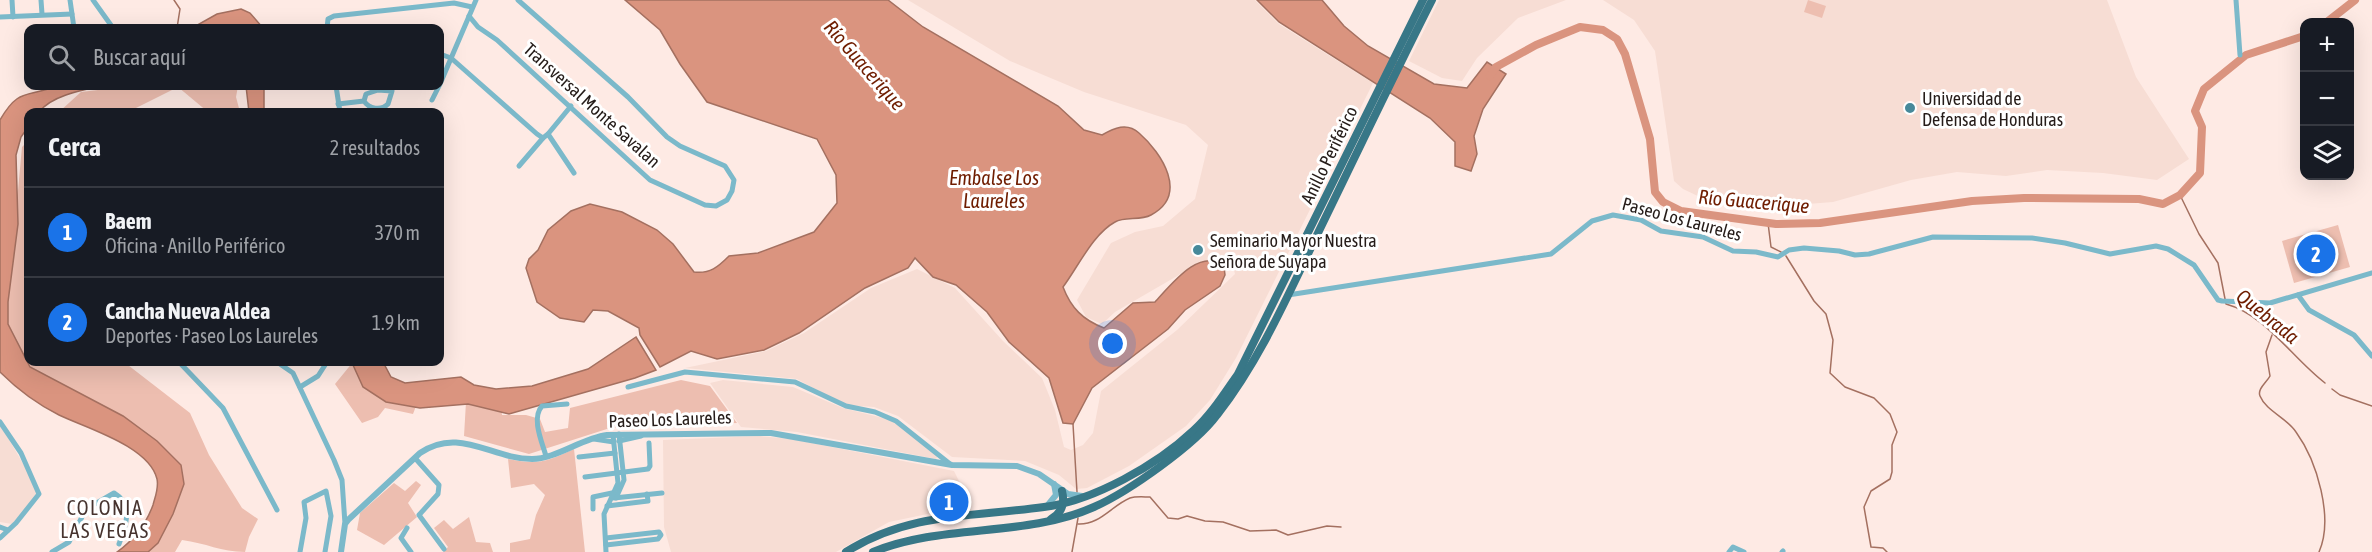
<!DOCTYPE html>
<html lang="es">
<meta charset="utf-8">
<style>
:root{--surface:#171b24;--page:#20242c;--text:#f1f3f6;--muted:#9ea1a6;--line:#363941;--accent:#1a73e8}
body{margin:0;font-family:"Asap Condensed",sans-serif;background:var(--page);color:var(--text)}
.controls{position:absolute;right:18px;top:18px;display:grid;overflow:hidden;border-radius:12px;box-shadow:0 6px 24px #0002}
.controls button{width:54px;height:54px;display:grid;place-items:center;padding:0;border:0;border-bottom:2px solid var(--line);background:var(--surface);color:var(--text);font:30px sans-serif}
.you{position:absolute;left:1113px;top:344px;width:21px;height:21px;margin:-15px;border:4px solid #fff;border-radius:50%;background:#1a73e8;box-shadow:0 0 0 9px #1a73e833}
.badge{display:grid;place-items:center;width:39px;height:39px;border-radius:50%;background:var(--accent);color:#fff;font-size:20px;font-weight:700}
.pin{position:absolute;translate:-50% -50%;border:3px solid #fff;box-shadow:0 2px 6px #0006}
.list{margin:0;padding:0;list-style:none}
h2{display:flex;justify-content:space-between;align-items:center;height:78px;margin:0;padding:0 24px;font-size:26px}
h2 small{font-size:20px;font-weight:400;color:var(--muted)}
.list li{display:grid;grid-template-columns:39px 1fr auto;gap:18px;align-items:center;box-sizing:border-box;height:90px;padding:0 24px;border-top:2px solid var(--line)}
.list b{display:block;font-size:22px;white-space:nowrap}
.list p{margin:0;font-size:20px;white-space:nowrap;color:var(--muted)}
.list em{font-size:20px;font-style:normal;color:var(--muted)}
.icon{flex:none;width:33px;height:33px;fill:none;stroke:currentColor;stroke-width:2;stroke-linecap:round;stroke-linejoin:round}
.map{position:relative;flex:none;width:2372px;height:552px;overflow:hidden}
.search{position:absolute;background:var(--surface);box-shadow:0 6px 24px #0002;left:24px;top:24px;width:420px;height:66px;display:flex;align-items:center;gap:15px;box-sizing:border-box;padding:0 21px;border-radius:12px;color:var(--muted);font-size:22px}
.panel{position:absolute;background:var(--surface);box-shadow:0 6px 24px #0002;left:24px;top:108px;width:420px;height:258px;border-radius:12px}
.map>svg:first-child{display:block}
</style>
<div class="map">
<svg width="2372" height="552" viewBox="0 0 2372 552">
<rect width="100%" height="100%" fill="#feeae4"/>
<g fill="#f7ddd4">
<polygon points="908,0 1255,0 1279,24 1373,83 1236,358 1210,400 1186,426 1129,466 1087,488 1076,489 1059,475 1025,461 952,457 898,416 874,407 843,405 797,379 685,368 766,351 804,333 871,288 917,269 955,288 1003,341 1042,378 1055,410 1064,447 1071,450 1083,445 1093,433 1101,391 1177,330 1235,274 1233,266 1223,258 1203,261 1115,312 1102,324 1086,317 1077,300 1111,243 1135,232 1163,226 1195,199 1208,145 1186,125 1084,92 1010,61"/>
<polygon points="1439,0 1566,0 1518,18 1477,58 1462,81 1442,78 1409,61"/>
<polygon points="1603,0 2107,0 2136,77 2189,159 2157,180 2103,173 2047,170 2006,176 1957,172 1911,180 1833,202 1782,206 1702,198 1683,189 1674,181 1655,51 1634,20"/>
<polygon points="723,380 793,387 843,408 891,420 938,456 936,459 797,432 741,427 710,383"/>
<polygon points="0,424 40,493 12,524 0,522"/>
<polygon points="760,436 791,439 954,471 971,505 889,522 836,552 671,552 664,527 663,440"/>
</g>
<g fill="#edbeb0">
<polygon points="1808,0 1826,6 1822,18 1804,12"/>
<polygon points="131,86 238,86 236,97 240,112 208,112 178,87 128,112 59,112 81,92"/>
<path d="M 28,141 L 28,248 L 25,270 L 28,273 L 28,362 L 124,362 L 190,413 L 209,455 L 242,508 L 258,519 L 249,537 L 245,552 C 221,552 206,543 182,540 L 175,552 L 143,552 L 175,461 L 34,386 L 0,308 L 16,212 L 22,147 Z"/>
<polygon points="2338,225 2350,267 2294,283 2282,241"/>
<path d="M 353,362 L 357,362 C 363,400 386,398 418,401 L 413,414 L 385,408 L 378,417 L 362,423 L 335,384 Z"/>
<polygon points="681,380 710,386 737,423 610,428 529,454 464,436 466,402 501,404 502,415 526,415 540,419 545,432 568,428 570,408"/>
<path d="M 574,449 L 585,552 L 510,552 L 510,543 L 530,539 L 536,515 L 545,495 L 534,484 L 511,488 L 508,459 C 538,465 546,462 574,449 Z"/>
<polygon points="416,481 421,485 408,503 417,517 384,545 357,530 360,513 394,483 405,491"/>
<polygon points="469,517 476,542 490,543 493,552 443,552 448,547 434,528 444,520 453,529"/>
</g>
<g fill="#da947f" stroke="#a47060" stroke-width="1.5">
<path d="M 625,0 L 888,0 L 923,27 L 1058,106 L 1084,130 L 1102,135 C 1114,128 1127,122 1139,133 C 1162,153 1189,195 1151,215 C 1140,221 1125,216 1115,222 C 1093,234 1078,267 1063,287 C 1071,308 1083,320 1104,328 L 1133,303 L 1155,302 C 1170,286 1201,245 1224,267 L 1225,275 L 1220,286 L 1185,310 L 1168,329 L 1092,388 L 1073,424 L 1063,423 L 1049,378 L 1009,342 L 987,312 L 956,285 L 933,277 L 915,258 L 908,268 L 865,288 L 799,333 L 764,350 L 717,359 L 691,351 L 660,367 L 640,335 L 639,328 L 608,311 L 593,310 L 584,322 L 560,318 L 537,302 L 526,268 L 529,259 L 538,250 L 548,230 L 571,211 L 590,204 L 622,212 L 657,230 L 673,244 L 694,272 C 710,274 718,267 729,256 L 758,253 L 814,232 L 837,203 L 836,175 L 817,139 L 707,102 L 680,64 L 660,30 Z"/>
<polygon points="1257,0 1322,0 1344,26 1368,46 1434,84 1467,88 1487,62 1506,74 1483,109 1474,136 1477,154 1471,171 1455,166 1455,142 1430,118 1279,22"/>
<polygon points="241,9 250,13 263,28 192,28 217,14"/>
<path d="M 56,86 L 103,86 C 83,90 52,95 39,112 L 28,112 L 28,127 L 21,137 L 16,155 L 18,224 L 8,302 L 8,324 L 30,367 L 123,416 L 157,441 L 181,465 L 184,484 L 173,514 L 158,543 L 148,552 L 117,552 C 134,540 146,524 153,505 C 155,497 159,488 157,479 C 149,446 86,428 59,415 C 37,404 17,389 0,372 L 0,120 C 19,87 27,98 56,86 Z"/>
<polygon points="246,86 264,86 264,112 249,112"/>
<polygon points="636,337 656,370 635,378 509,414 468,404 420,408 386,402 363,387 353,365 354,362 383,362 391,377 405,383 461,377 474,385 496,389 532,386 588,369"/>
</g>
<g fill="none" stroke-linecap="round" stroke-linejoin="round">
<g stroke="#a47060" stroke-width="1.5">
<polyline points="174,0 180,9 177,28"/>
<path d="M 2180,195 L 2199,234 L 2218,263 L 2226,304 C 2266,315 2292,358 2325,383"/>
<polyline points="1768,223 1771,247 1781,252"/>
<polyline points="1786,256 1814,301 1826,314 1833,340 1830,373 1845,387 1874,398 1890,414 1897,432 1892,445 1892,472 1890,479 1871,491 1864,507 1871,547 1883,548 1887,552"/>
<path d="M 2272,335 L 2266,352 L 2270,376 C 2267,382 2257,389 2260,396 C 2266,411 2287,418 2296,432 C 2317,461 2334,518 2319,552"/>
<polyline points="2332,389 2340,395 2372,406"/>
<polyline points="1073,424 1077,492"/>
<path d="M 1078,524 C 1100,525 1111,506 1130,498 C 1136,496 1144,497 1150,497 L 1168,518 L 1178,519 L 1187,516 L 1205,521 L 1223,522 L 1250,531 L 1276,530 L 1288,535 L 1327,526 L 1341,527"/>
<polyline points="1072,552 1078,518"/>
</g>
<g stroke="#da947f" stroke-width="8">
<polyline points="2327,22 2355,0"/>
<polyline points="1490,76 1496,67 1536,45 1580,27 1603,30 1617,39 1625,54 1650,139 1655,192 1663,202 1681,211 1776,224 1820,223 1972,201 2024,198 2139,199 2163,204 2180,195 2200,173 2202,127 2195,111 2204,89 2246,55 2304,36"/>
</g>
<g stroke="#7bb9ca" stroke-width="5">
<polyline points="12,0 13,17"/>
<polyline points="41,0 42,14"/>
<polyline points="70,0 74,28"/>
<polyline points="93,0 113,28"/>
<polyline points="2236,0 2240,55"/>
<polyline points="469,16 478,27 497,40 650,180 705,205 716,206 727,200 732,191 734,180 725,166 680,146 667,137 628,97 518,0"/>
<polyline points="0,17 72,14"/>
<polyline points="327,28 328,19 334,16 454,3 472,7"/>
<polyline points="440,54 451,58 537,134 543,138 548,134 574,173"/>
<polyline points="440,84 476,0"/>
<polyline points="336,86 340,112"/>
<polyline points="432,100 439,86"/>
<path d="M 338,104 L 364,101 C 369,109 381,111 388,104 L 392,91 L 378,90 L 366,94 L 364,101"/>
<polyline points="548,134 571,106"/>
<polyline points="519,166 543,138"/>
<polyline points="1288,295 1551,254 1592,221 1613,215 1641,220 1661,231 1703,237 1733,251 1756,252 1778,257 1789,250 1804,248 1839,251 1855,255 1869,254 1933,237 2032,238 2065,243 2110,254 2156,246 2168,249 2194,265 2218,300 2222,301 2270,303 2372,273"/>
<polyline points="2298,295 2309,310 2354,335 2372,356"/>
<polyline points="179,362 223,408 277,510"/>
<polyline points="277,362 293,373 334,460 342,480 345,524"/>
<polyline points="300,387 318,376 327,362"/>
<polyline points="628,387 685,372 795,382 846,406 875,412 896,421 950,464"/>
<polyline points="0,422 21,453 39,494 16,523 0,538"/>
<polyline points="594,439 614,442"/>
<polyline points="619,441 641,436"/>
<path d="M 546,456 C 542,442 531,418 542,406 L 567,404"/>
<polyline points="579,457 615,453"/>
<polyline points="415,458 439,485 438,494 419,515 444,549"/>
<polyline points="585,477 648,469 650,466 649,443"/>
<polyline points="614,498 662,493"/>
<polyline points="616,498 624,480 619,434"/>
<polyline points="607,506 648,501 647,494"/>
<polyline points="593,509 593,497 612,493"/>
<polyline points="0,527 8,530"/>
<polyline points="407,528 401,538 411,552"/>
<polyline points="606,538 659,532 661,535 658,539 606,545"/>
<path d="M 52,552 L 69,542 L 83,515 L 95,504 L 114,493 C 134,505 126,526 119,544"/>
<polyline points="300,552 306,518 304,502 326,491 331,516 325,552"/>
<polyline points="606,552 604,514 618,483 613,435"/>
<polyline points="1729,552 1733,547 1744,552"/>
<polyline points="1782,552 1783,551"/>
</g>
<g stroke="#7bb9ca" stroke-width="6">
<polyline points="1047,506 1056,495 1054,484"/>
<path d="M 341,552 L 345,524 L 349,519 L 420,453 C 459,426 492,459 532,459 C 556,459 582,438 607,435 L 771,433 L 952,465 L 1017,466 L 1039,474 L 1068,494 L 1082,496"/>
</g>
<g stroke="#387787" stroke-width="8">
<path d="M 1051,519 C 1062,513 1065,503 1062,491"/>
<path d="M 846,552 C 909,512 973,517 1044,507 C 1093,501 1157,465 1193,431 C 1211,415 1224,394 1238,374 L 1423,0"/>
<path d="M 873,552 C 944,523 1024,538 1094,507 C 1128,492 1195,445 1217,415 C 1260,360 1288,295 1318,233 C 1356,155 1393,77 1432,0"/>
</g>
</g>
<g fill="#47899a" stroke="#fff" stroke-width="2">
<circle cx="1910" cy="108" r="6"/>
<circle cx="1198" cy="250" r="6"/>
</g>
<g text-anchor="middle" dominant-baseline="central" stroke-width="6" stroke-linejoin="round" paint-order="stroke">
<g font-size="18" fill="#251c19" stroke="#fff" text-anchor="start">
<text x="1922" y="98">Universidad de<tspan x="1922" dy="21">Defensa de Honduras</tspan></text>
<text x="1210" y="240">Seminario Mayor Nuestra<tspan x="1210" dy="21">Señora de Suyapa</tspan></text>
</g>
<g font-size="18" fill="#251c19" stroke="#fff">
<text transform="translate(592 105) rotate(42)">Transversal Monte Savalan</text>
<text transform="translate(1329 155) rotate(-64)">Anillo Periférico</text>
<text transform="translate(1682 219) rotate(15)">Paseo Los Laureles</text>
<text transform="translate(670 419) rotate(-2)">Paseo Los Laureles</text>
</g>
<g font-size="20" font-style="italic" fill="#6f1d00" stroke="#fff">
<text transform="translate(865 65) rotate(49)">Río Guacerique</text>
<text x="994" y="177">Embalse Los<tspan x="994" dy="23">Laureles</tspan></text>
<text transform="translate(1754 201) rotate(5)">Río Guacerique</text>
<text transform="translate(2268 316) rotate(39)">Quebrada</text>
</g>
<g font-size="20" letter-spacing="1.5" fill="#46332e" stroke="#fff">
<text x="105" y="507">COLONIA<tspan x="105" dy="23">LAS VEGAS</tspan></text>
</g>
</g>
</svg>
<div class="controls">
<button>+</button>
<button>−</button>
<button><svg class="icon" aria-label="layers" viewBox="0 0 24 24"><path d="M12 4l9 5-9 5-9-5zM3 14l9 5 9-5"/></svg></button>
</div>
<div class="you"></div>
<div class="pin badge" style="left:949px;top:502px">1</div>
<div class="pin badge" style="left:2316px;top:254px">2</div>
<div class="search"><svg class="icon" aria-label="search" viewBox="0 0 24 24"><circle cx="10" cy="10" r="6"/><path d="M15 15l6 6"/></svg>Buscar aquí</div>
<section class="panel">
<h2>Cerca<small>2 resultados</small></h2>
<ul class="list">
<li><span class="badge">1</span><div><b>Baem</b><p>Oficina · Anillo Periférico</p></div><em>370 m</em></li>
<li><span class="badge">2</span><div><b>Cancha Nueva Aldea</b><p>Deportes · Paseo Los Laureles</p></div><em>1.9 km</em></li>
</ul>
</section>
</div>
